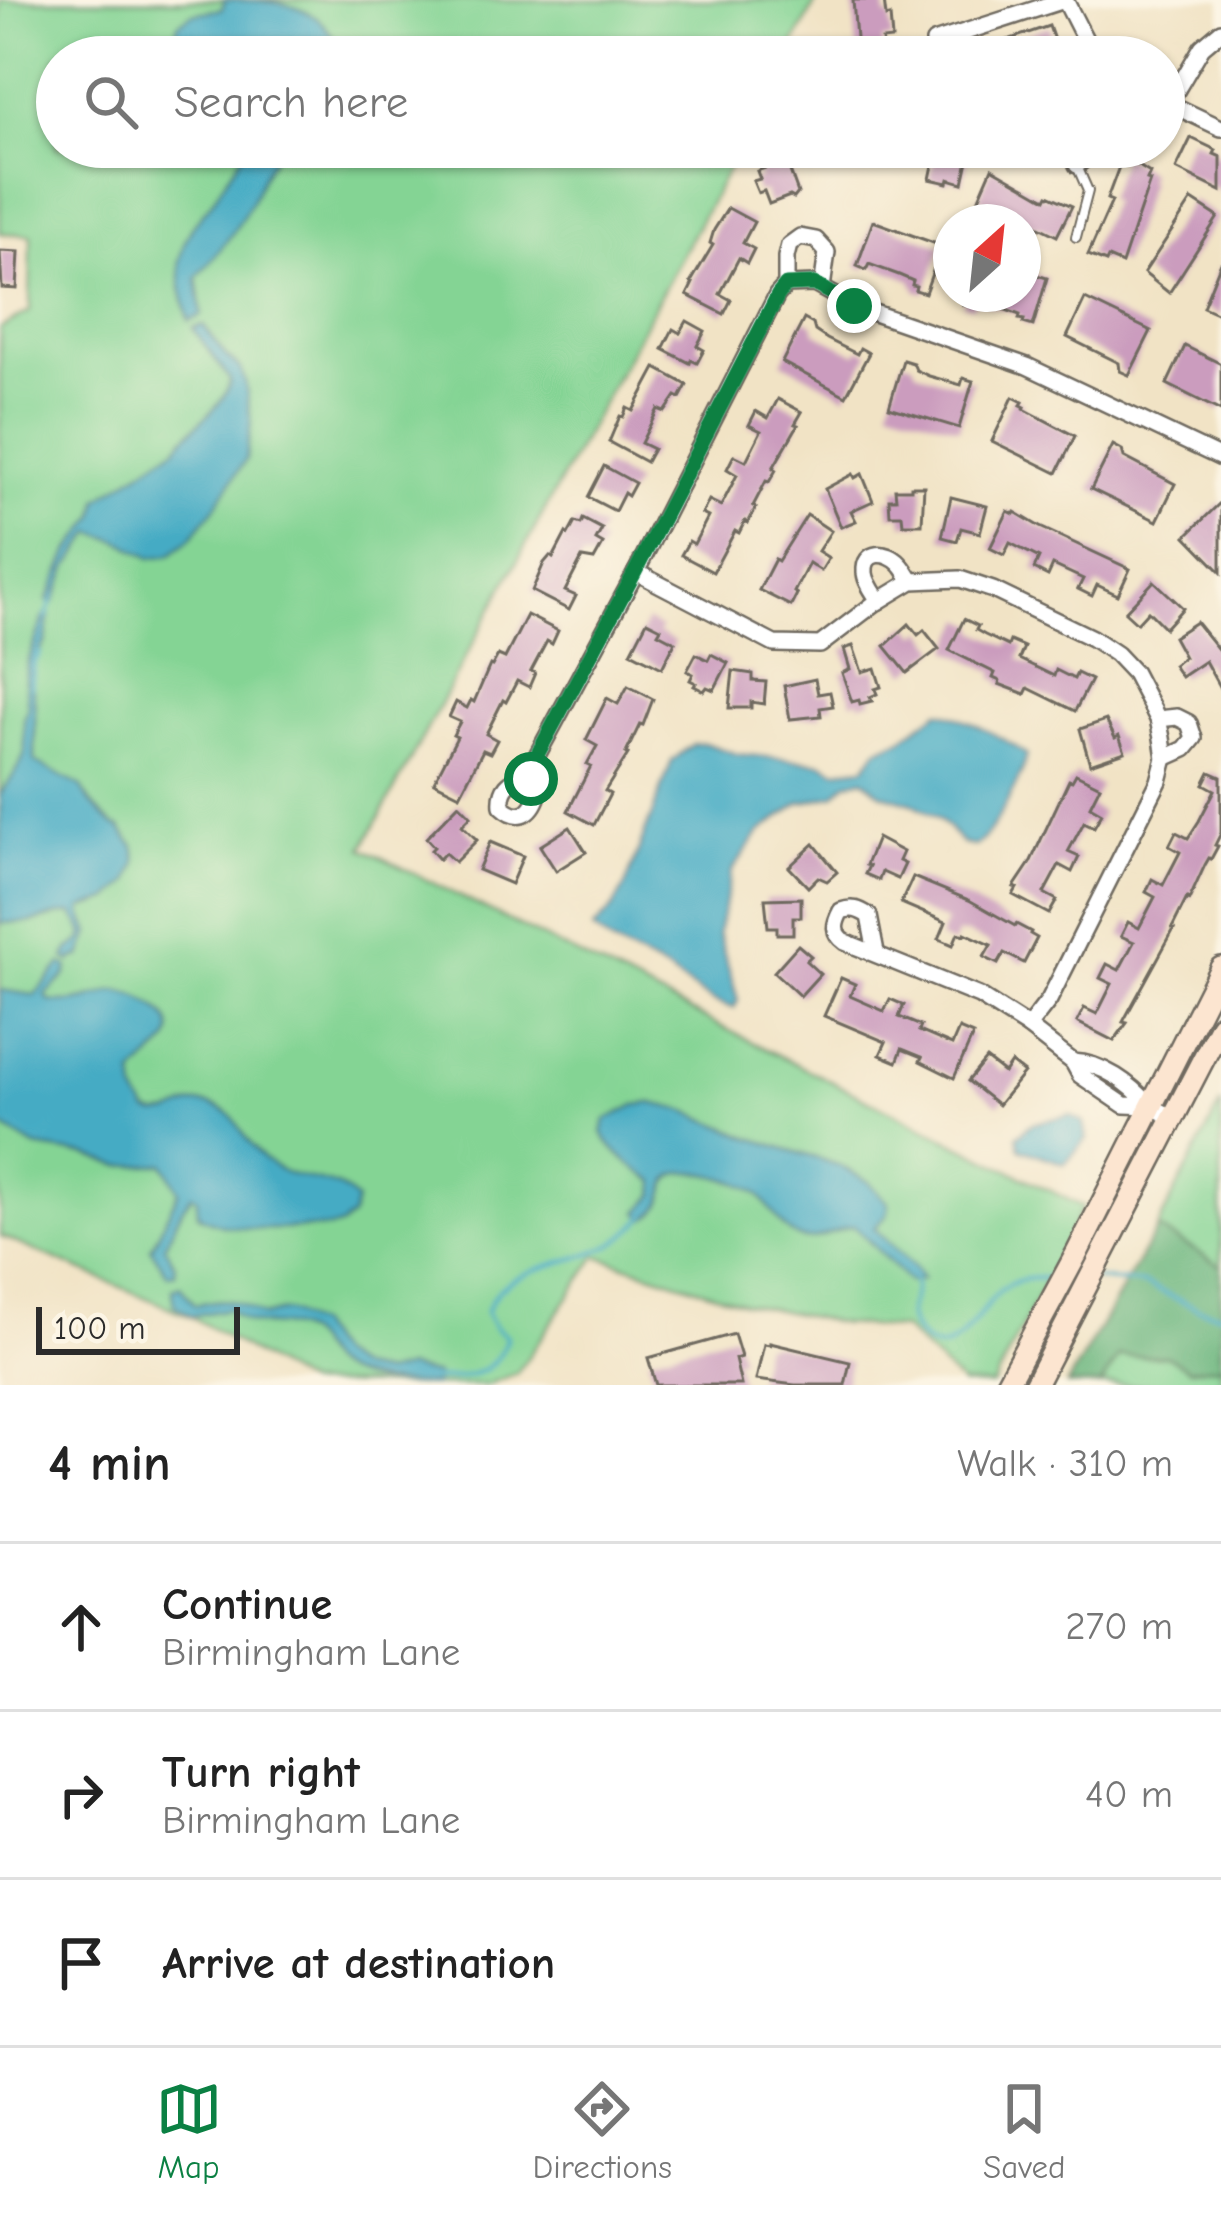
<!DOCTYPE html>
<meta charset="utf-8">
<style>
:root{--surface:#fff;--page:#f6f6f6;--text:#222;--muted:#767676;--line:#e0e0e0;--accent:#0b8043}
body{margin:0;font-family:"Comic Neue",sans-serif;background:var(--page);color:var(--text)}
.compass{position:absolute;left:933px;top:204px;width:108px;height:108px;border-radius:50%;background:var(--surface);box-shadow:0 3px 9px #0004;rotate:27deg}
.scale{position:absolute;left:36px;bottom:30px;width:204px;box-sizing:border-box;padding-left:12px;border:6px solid #2b2b2b;border-top:0;font-size:33px;line-height:42px;white-space:nowrap;color:#2b2b2b;-webkit-text-stroke:9px #fcf5e5;paint-order:stroke}
.stop{position:absolute;width:36px;height:36px;margin:-27px;border:9px solid #0b8043;border-radius:50%;background:#fff}
.stop.end{background:#0b8043;border-color:#fff;box-shadow:0 3px 12px #0008}
.list{margin:0;padding:0;list-style:none}
h2{display:flex;justify-content:space-between;align-items:center;height:156px;margin:0;padding:0 48px;font-size:51px}
h2 small{font-size:39px;font-weight:400;color:var(--muted)}
.list li{display:grid;grid-template-columns:78px 1fr auto;gap:36px;align-items:center;box-sizing:border-box;height:168px;padding:0 48px;border-top:3px solid var(--line)}
.list b{display:block;font-size:45px;white-space:nowrap}
.list p{margin:0;font-size:39px;white-space:nowrap;color:var(--muted)}
.list em{font-size:39px;font-style:normal;color:var(--muted)}
.icon{flex:none;width:66px;height:66px;fill:none;stroke:currentColor;stroke-width:2;stroke-linecap:round;stroke-linejoin:round}
.map{position:relative;flex:none;width:1221px;height:1385px;overflow:hidden}
.search{position:absolute;background:var(--surface);box-shadow:0 3px 9px #0004;left:36px;right:36px;top:36px;height:132px;display:flex;align-items:center;gap:30px;box-sizing:border-box;padding:0 42px;border-radius:66px;color:var(--muted);font-size:45px}
.sheet{height:660px;background:var(--surface)}
nav{display:flex;justify-content:space-around;align-items:center;box-sizing:border-box;height:168px;border-top:3px solid var(--line);background:var(--surface);font-size:33px;color:var(--muted)}
nav a{display:grid;justify-items:center;gap:6px}
nav .on{color:var(--accent)}
.map>svg:first-child{display:block}
</style>
<div class="map">
<svg width="1221" height="1385" viewBox="0 0 1221 1385">
<rect width="100%" height="100%" fill="#fcf5e5"/>
<filter id="ink" filterUnits="userSpaceOnUse"><feTurbulence type="fractalNoise" baseFrequency=".00833" numOctaves="2"/><feDisplacementMap in="SourceGraphic" scale="24" xChannelSelector="R" yChannelSelector="G"/><feConvolveMatrix kernelMatrix="1 2 1 2 8 2 1 2 1" color-interpolation-filters="sRGB"/></filter>
<filter id="wash" filterUnits="userSpaceOnUse"><feTurbulence type="fractalNoise" baseFrequency=".004" numOctaves="4" result="noise"/><feDisplacementMap in="SourceGraphic" scale="48" xChannelSelector="R" yChannelSelector="G"/><feGaussianBlur stdDeviation="2.7" result="paint"/><feColorMatrix in="noise" values="0 0 0 0 0 0 0 0 0 0 0 0 0 0 0 0 0 1.4 0 .05"/><feComposite in="paint" operator="in"/></filter>
<g filter="url(#wash)">
<rect width="100%" height="100%" fill="#f1e3c5"/>
<g fill="#84d494" stroke="#588060" stroke-width="3">
<polygon points="0,0 817,0 787,57 57,57 57,147 740,147 363,848 1083,1207 993,1385 962,1385 903,1329 843,1324 744,1303 597,1256 517,1373 486,1385 306,1385 194,1318 0,1236 0,328 30,311 31,235 0,233"/>
<polygon points="1221,1103 1221,1266 1157,1228"/>
<polygon points="1119,1356 1167,1356 1189,1369 1221,1366 1221,1385 1101,1385"/>
</g>
<polygon fill="#6bb67e" stroke="#4b7054" stroke-width="3" points="1157,1228 1221,1266 1221,1366 1189,1369 1167,1356 1119,1356 1101,1385 1067,1385"/>
<g fill="#45abc4" stroke="#386b78" stroke-width="3">
<path d="M 225,0 C 258,0 303,0 326,27 C 335,39 337,49 350,57 L 199,57 L 181,53 L 174,43 L 178,24 L 192,14 L 222,9 Z"/>
<path d="M 247,147 L 281,147 C 264,167 261,184 249,206 C 235,232 217,255 197,277 L 202,315 L 189,321 L 181,288 L 179,261 L 184,244 L 192,227 L 209,206 Z"/>
<path d="M 203,325 L 226,356 L 240,368 L 245,381 L 251,422 L 246,459 L 213,510 L 190,539 L 170,555 L 151,558 L 122,542 L 93,532 L 69,566 L 54,602 L 48,600 L 69,553 L 96,516 L 99,499 L 177,447 C 191,425 227,407 230,380 L 193,328 Z"/>
<polygon points="44,617 49,618 46,641 34,662 31,675 35,706 35,762 82,787 90,802 113,825 120,828 134,846 137,862 129,882 109,900 83,908 82,913 90,933 81,957 74,958 71,962 65,958 69,950 83,939 83,931 73,914 62,914 32,922 0,923 0,795 19,767 25,753 24,720 28,708 25,679 28,662"/>
<path d="M 939,711 C 960,715 1010,741 1027,755 C 1022,776 993,836 975,846 L 963,844 L 938,818 L 912,803 L 880,793 L 864,779 L 846,783 L 835,795 L 800,803 L 760,832 L 732,871 L 718,933 L 738,1000 L 734,1008 C 707,1003 684,980 659,967 C 637,955 612,947 593,929 L 613,908 L 626,884 L 672,761 L 693,744 L 704,743 L 737,754 L 822,763 L 836,770 L 865,767 L 878,749 L 900,740 Z"/>
<path d="M 62,964 L 68,967 L 66,975 L 46,995 L 49,1001 C 65,1003 80,1002 96,996 C 101,995 109,991 114,991 C 133,990 174,1012 171,1033 C 169,1049 142,1062 134,1076 L 136,1094 L 148,1112 C 174,1122 184,1097 211,1105 C 235,1111 237,1126 250,1143 C 257,1153 268,1163 279,1169 C 303,1183 339,1177 356,1201 L 352,1217 L 340,1226 L 330,1228 C 292,1227 228,1236 197,1214 L 197,1198 L 192,1195 L 183,1207 L 164,1246 L 175,1265 L 175,1273 L 168,1275 L 151,1249 L 179,1191 L 164,1164 L 121,1166 L 86,1155 L 35,1147 L 0,1125 L 0,990 L 34,995 C 46,985 52,973 62,964 Z"/>
<path d="M 651,1103 L 684,1110 L 751,1138 L 838,1165 L 869,1182 L 889,1204 L 887,1215 L 874,1228 L 914,1267 L 922,1279 L 909,1282 L 854,1226 C 837,1227 817,1244 800,1238 C 779,1231 772,1204 755,1192 C 740,1181 692,1166 675,1175 C 660,1183 671,1207 645,1219 L 639,1212 L 655,1195 L 656,1182 C 636,1168 613,1155 602,1132 L 606,1120 L 636,1105 Z"/>
<polygon points="1070,1115 1084,1123 1087,1139 1065,1164 1020,1148 1017,1136 1031,1124"/>
<path d="M 180,1286 L 195,1305 C 226,1297 235,1299 263,1316 C 298,1305 288,1316 316,1325 L 335,1354 L 358,1369 L 384,1374 L 407,1368 L 436,1375 L 435,1385 C 398,1384 357,1385 329,1364 C 317,1351 315,1336 298,1330 C 268,1318 261,1336 228,1309 L 192,1316 L 174,1305 L 173,1289 Z"/>
</g>
<g fill="none" stroke-linecap="round" stroke-linejoin="round">
<g stroke="#45abc4" stroke-width="4.5">
<polyline points="46,619 54,595"/>
<polyline points="31,688 34,663 40,653"/>
<polyline points="1096,1279 1144,1284 1199,1309 1221,1314"/>
<path d="M 914,1281 C 917,1295 908,1303 909,1317 C 910,1325 917,1336 924,1341 C 957,1369 983,1298 1008,1285 C 1024,1277 1038,1278 1055,1278"/>
<path d="M 432,1379 C 468,1377 495,1377 507,1337 L 495,1328 L 486,1312 C 489,1306 491,1300 495,1295 C 516,1265 587,1262 619,1240 C 630,1233 639,1222 648,1213"/>
</g>
</g>
<g id="blocks">
<g fill="#cb9cbe">
<polygon points="853,0 884,0 886,17 890,16 892,39 882,40 883,49 857,51"/>
<polygon points="1049,26 1060,57 963,57 963,55"/>
<polygon points="1191,138 1216,150 1214,154 1221,157 1221,191 1176,169"/>
<polygon points="937,147 971,147 963,183 949,179 948,183 930,179"/>
<polygon points="1123,156 1150,173 1147,180 1150,181 1122,264 1108,258 1106,262 1088,255 1112,201 1107,199"/>
<polygon points="786,160 798,193 794,198 790,196 769,204 764,191 758,193 753,181 760,179 757,171"/>
<polygon points="992,168 1046,199 1048,195 1072,206 1057,236 1037,226 1036,228 979,198"/>
<polygon points="1192,200 1218,217 1169,293 1144,273"/>
<polygon points="728,208 754,222 743,243 754,249 747,263 739,258 720,294 731,300 724,314 687,295 693,283 691,282 713,245 710,243 714,230"/>
<polygon points="873,221 942,246 925,293 915,290 916,286 912,285 913,281 899,275 869,264 866,270 857,266"/>
<polygon points="0,251 19,252 17,289 2,288"/>
<polygon points="1221,262 1221,315 1203,307"/>
<polygon points="1023,271 1047,278 1033,326 1023,323 1024,320 1019,319 1020,315 1006,310 975,301 973,307 963,305 965,298 961,297 961,294 1023,294"/>
<polygon points="1085,299 1151,331 1129,375 1120,371 1119,363 1067,337"/>
<polygon points="804,319 813,324 815,331 827,339 857,354 860,348 869,353 846,396 782,362"/>
<polygon points="687,321 705,331 697,346 704,350 697,363 691,360 690,363 663,349 673,329 680,333"/>
<polygon points="1185,346 1221,364 1221,411 1167,384"/>
<polygon points="903,360 913,363 916,370 929,376 961,385 963,378 973,381 959,428 889,407"/>
<polygon points="656,368 687,385 680,398 676,396 665,412 658,409 641,443 653,449 646,462 609,442 620,416 623,417 627,408 633,411"/>
<polygon points="1013,397 1023,402 1021,405 1025,407 1024,409 1075,436 1057,473 992,441"/>
<polygon points="778,399 802,412 795,424 798,425 773,468 776,470 769,482 766,481 753,506 756,508 748,523 745,521 739,533 735,531 713,572 681,555 689,541 694,544 708,517 702,514 709,500 721,506 737,475 727,469 734,455 746,461 761,431 749,425 756,411 768,418"/>
<polygon points="1113,445 1122,450 1124,457 1175,484 1157,521 1091,489"/>
<polygon points="604,466 635,483 628,496 624,493 615,511 588,497"/>
<polygon points="853,474 855,478 862,474 873,501 851,511 856,521 841,527 825,489"/>
<polygon points="911,486 924,486 922,524 903,524 902,515 890,515 889,499 896,499 895,489 911,489"/>
<polygon points="951,497 987,506 980,533 961,528 957,541 942,537"/>
<polygon points="1221,502 1221,572 1186,536"/>
<polygon points="1008,511 1014,514 1015,512 1040,527 1130,569 1118,595 1097,585 1092,596 1078,589 1083,579 1053,565 1048,576 1034,569 1039,558 1010,543 1004,555 990,548"/>
<polygon points="807,515 831,531 818,551 829,558 821,571 809,563 794,592 797,594 791,606 759,590 775,559 778,561"/>
<polygon points="583,519 602,529 596,540 603,544 594,560 582,558 565,591 576,596 569,610 532,591 544,563 550,556 553,558 566,533 568,535 575,522 581,524"/>
<polygon points="1154,581 1183,608 1165,628 1148,611 1137,623 1125,612"/>
<polygon points="527,615 558,631 552,644 547,641 531,671 535,673 529,687 517,681 506,702 503,700 486,734 497,740 490,753 483,750 460,795 434,782 457,737 453,735 460,722 449,717 456,702 467,708 471,700 474,702 490,665 492,666 498,655 505,658"/>
<polygon points="964,619 978,626 976,630 985,635 1008,646 1010,641 1024,647 1019,659 1054,676 1056,670 1074,679 1077,673 1091,680 1075,711 1028,688 1025,694 999,684 1000,681 993,678 995,673 949,650"/>
<polygon points="647,621 661,628 658,633 675,642 662,668 631,652"/>
<polygon points="1196,622 1221,653 1221,690 1205,661 1181,677 1173,665 1184,657 1173,637"/>
<polygon points="909,624 918,635 924,630 939,649 907,673 885,646"/>
<polygon points="853,646 862,672 875,668 881,687 875,689 877,694 870,697 872,701 860,704 859,700 852,702 842,673 850,669 844,649"/>
<polygon points="696,654 708,660 711,654 728,663 714,690 707,687 704,691 694,686 696,683 690,680 693,674 687,671"/>
<polygon points="733,671 753,674 753,681 766,682 764,704 751,702 751,708 729,708"/>
<polygon points="815,679 818,694 830,692 833,706 820,708 821,716 790,719 784,686"/>
<polygon points="628,686 653,699 643,725 640,724 626,753 628,754 605,791 610,794 594,825 568,811 591,766 587,764 597,746 586,740 607,698 618,704"/>
<polygon points="1106,720 1115,738 1119,736 1125,752 1090,764 1080,729"/>
<polygon points="1210,772 1221,777 1221,833 1215,845 1218,846 1211,859 1209,858 1205,865 1189,900 1187,898 1172,928 1174,929 1130,1009 1123,1022 1127,1023 1114,1041 1077,1022 1084,1008 1097,1014 1112,984 1100,978 1107,964 1119,970 1134,942 1121,936 1128,922 1139,928 1155,897 1146,892 1152,879 1163,885 1180,852 1169,846 1176,832 1188,838 1199,821 1215,790 1204,784"/>
<polygon points="1076,774 1100,786 1090,806 1102,813 1094,827 1084,822 1068,852 1079,857 1072,872 1059,865 1044,893 1057,900 1049,914 1013,895 1017,888 1014,887 1030,863 1069,780 1072,781"/>
<polygon points="459,804 471,816 462,825 477,840 455,862 445,853 439,859 431,850 434,847 426,838"/>
<polygon points="570,827 586,852 556,871 540,846"/>
<polygon points="877,838 903,852 899,861 905,864 898,879 882,872 879,880 865,874 869,866 866,865"/>
<polygon points="490,842 523,856 511,884 478,870"/>
<polygon points="814,844 837,872 827,881 818,877 808,887 789,867"/>
<polygon points="913,877 969,900 1015,926 1016,924 1031,932 1030,934 1037,938 1024,963 1004,953 998,964 984,957 991,945 965,933 964,935 958,933 953,945 939,939 946,922 901,903"/>
<polygon points="801,898 801,917 793,917 793,934 777,934 777,927 768,927 765,899"/>
<polygon points="798,945 811,956 806,961 820,974 800,996 774,972"/>
<polygon points="841,978 855,984 850,996 884,1011 890,999 904,1005 899,1017 921,1026 919,1031 952,1045 959,1029 973,1035 954,1078 920,1061 922,1057 902,1049 897,1062 880,1055 886,1042 824,1016"/>
<polygon points="986,1059 1004,1073 1011,1063 1024,1073 998,1105 968,1081"/>
<polygon points="734,1334 741,1357 735,1359 741,1385 656,1385 648,1358"/>
<polygon points="770,1343 850,1362 845,1385 795,1385 756,1380 764,1344 770,1345"/>
</g>
</g>
</g>
<g filter="url(#ink)">
<use href="#blocks" fill-opacity="0" stroke="#706b61" stroke-width="3"/>
<g fill="none" stroke-linecap="round" stroke-linejoin="round">
<g stroke="#706b61" stroke-width="12">
<polyline id="lane" points="1076,237 1088,191 1077,166"/>
</g>
<g stroke="#706b61" stroke-width="20">
<g id="street">
<polyline points="1065,0 1094,57"/>
<polyline points="934,42 1064,0"/>
<polyline points="1164,101 1221,128"/>
<polyline points="1169,103 1202,47 1221,31"/>
<polyline points="1077,165 1100,147"/>
<polyline points="786,285 786,257 789,245 800,237 816,240 827,252 822,288"/>
<polyline points="636,572 774,644 820,645 874,604 912,581 960,579 993,590 1092,638 1116,654 1134,673 1158,719 1162,738 1165,758 1159,781 1049,1000 1028,1027"/>
<path d="M 879,601 C 874,593 866,583 865,573 C 863,549 888,551 900,564 C 905,569 908,576 912,581"/>
<polyline points="1158,719 1177,717 1189,723 1194,738 1185,749 1165,758"/>
<path d="M 528,772 C 512,781 500,785 502,806 C 517,820 530,816 537,798 L 528,772 L 636,572 L 777,295 L 786,285 L 814,284 L 854,306 L 1027,366 L 1221,458"/>
<path d="M 876,952 L 869,916 C 859,909 852,907 841,911 C 834,924 832,933 845,942 L 979,996 L 1028,1027 L 1073,1062"/>
<path d="M 1150,1106 C 1131,1084 1103,1063 1073,1062 L 1080,1075 L 1124,1105 L 1150,1106 L 1174,1118"/>
</g>
</g>
<g stroke="#706b61" stroke-width="26">
<g id="secondary">
<polyline points="1006,1385 1077,1253 1221,968"/>
<polyline points="1035,1385 1221,1025"/>
</g>
</g>
<use href="#lane" stroke="#fff" stroke-width="8"/>
<use href="#street" stroke="#fff" stroke-width="15"/>
<use href="#secondary" stroke="#fce5d0" stroke-width="21"/>
</g>
</g>
<g fill="none" stroke-linecap="round" stroke-linejoin="round" filter="url(#ink)">
<polyline stroke="#0b8043" stroke-width="15" points="531,779 528,772 635,572 778,295 786,285 814,284 854,306"/>
</g>
</svg>
<svg class="compass" viewBox="-18 -18 36 36"><path d="M0-13l5 13h-10z" fill="#e53935"/><path d="M0 13l5-13h-10z" fill="#767676"/></svg>
<div class="scale">100 m</div>
<div class="stop" style="left:531px;top:779px"></div>
<div class="stop end" style="left:854px;top:306px"></div>
<div class="search"><svg class="icon" aria-label="search" viewBox="0 0 24 24"><circle cx="10" cy="10" r="6"/><path d="M15 15l6 6"/></svg>Search here</div>
</div>
<section class="sheet">
<h2>4 min<small>Walk · 310 m</small></h2>
<ul class="list">
<li><svg class="icon" aria-label="ahead" viewBox="0 0 24 24"><path d="M12 20V5M6 11l6-6 6 6"/></svg><div><b>Continue</b><p>Birmingham Lane</p></div><em>270 m</em></li>
<li><svg class="icon" aria-label="right" viewBox="0 0 24 24"><path d="M7 20v-9h11M14 6l5 5-5 5"/></svg><div><b>Turn right</b><p>Birmingham Lane</p></div><em>40 m</em></li>
<li><svg class="icon" aria-label="arrive" viewBox="0 0 24 24"><path d="M6 21V4h12l-3 4 3 4H6"/></svg><div><b>Arrive at destination</b></div></li>
</ul>
</section>
<nav>
<a class="on"><svg class="icon" aria-label="map" viewBox="0 0 24 24"><path d="M3 6l6-2 6 2 6-2v14l-6 2-6-2-6 2zM9 4v14M15 6v14"/></svg>Map</a>
<a><svg class="icon" aria-label="directions" viewBox="0 0 24 24"><path d="M12 3l9 9-9 9-9-9zM9 14v-3h6M13 9l2 2-2 2"/></svg>Directions</a>
<a><svg class="icon" aria-label="saved" viewBox="0 0 24 24"><path d="M7 4h10v16l-5-4-5 4z"/></svg>Saved</a>
</nav>
